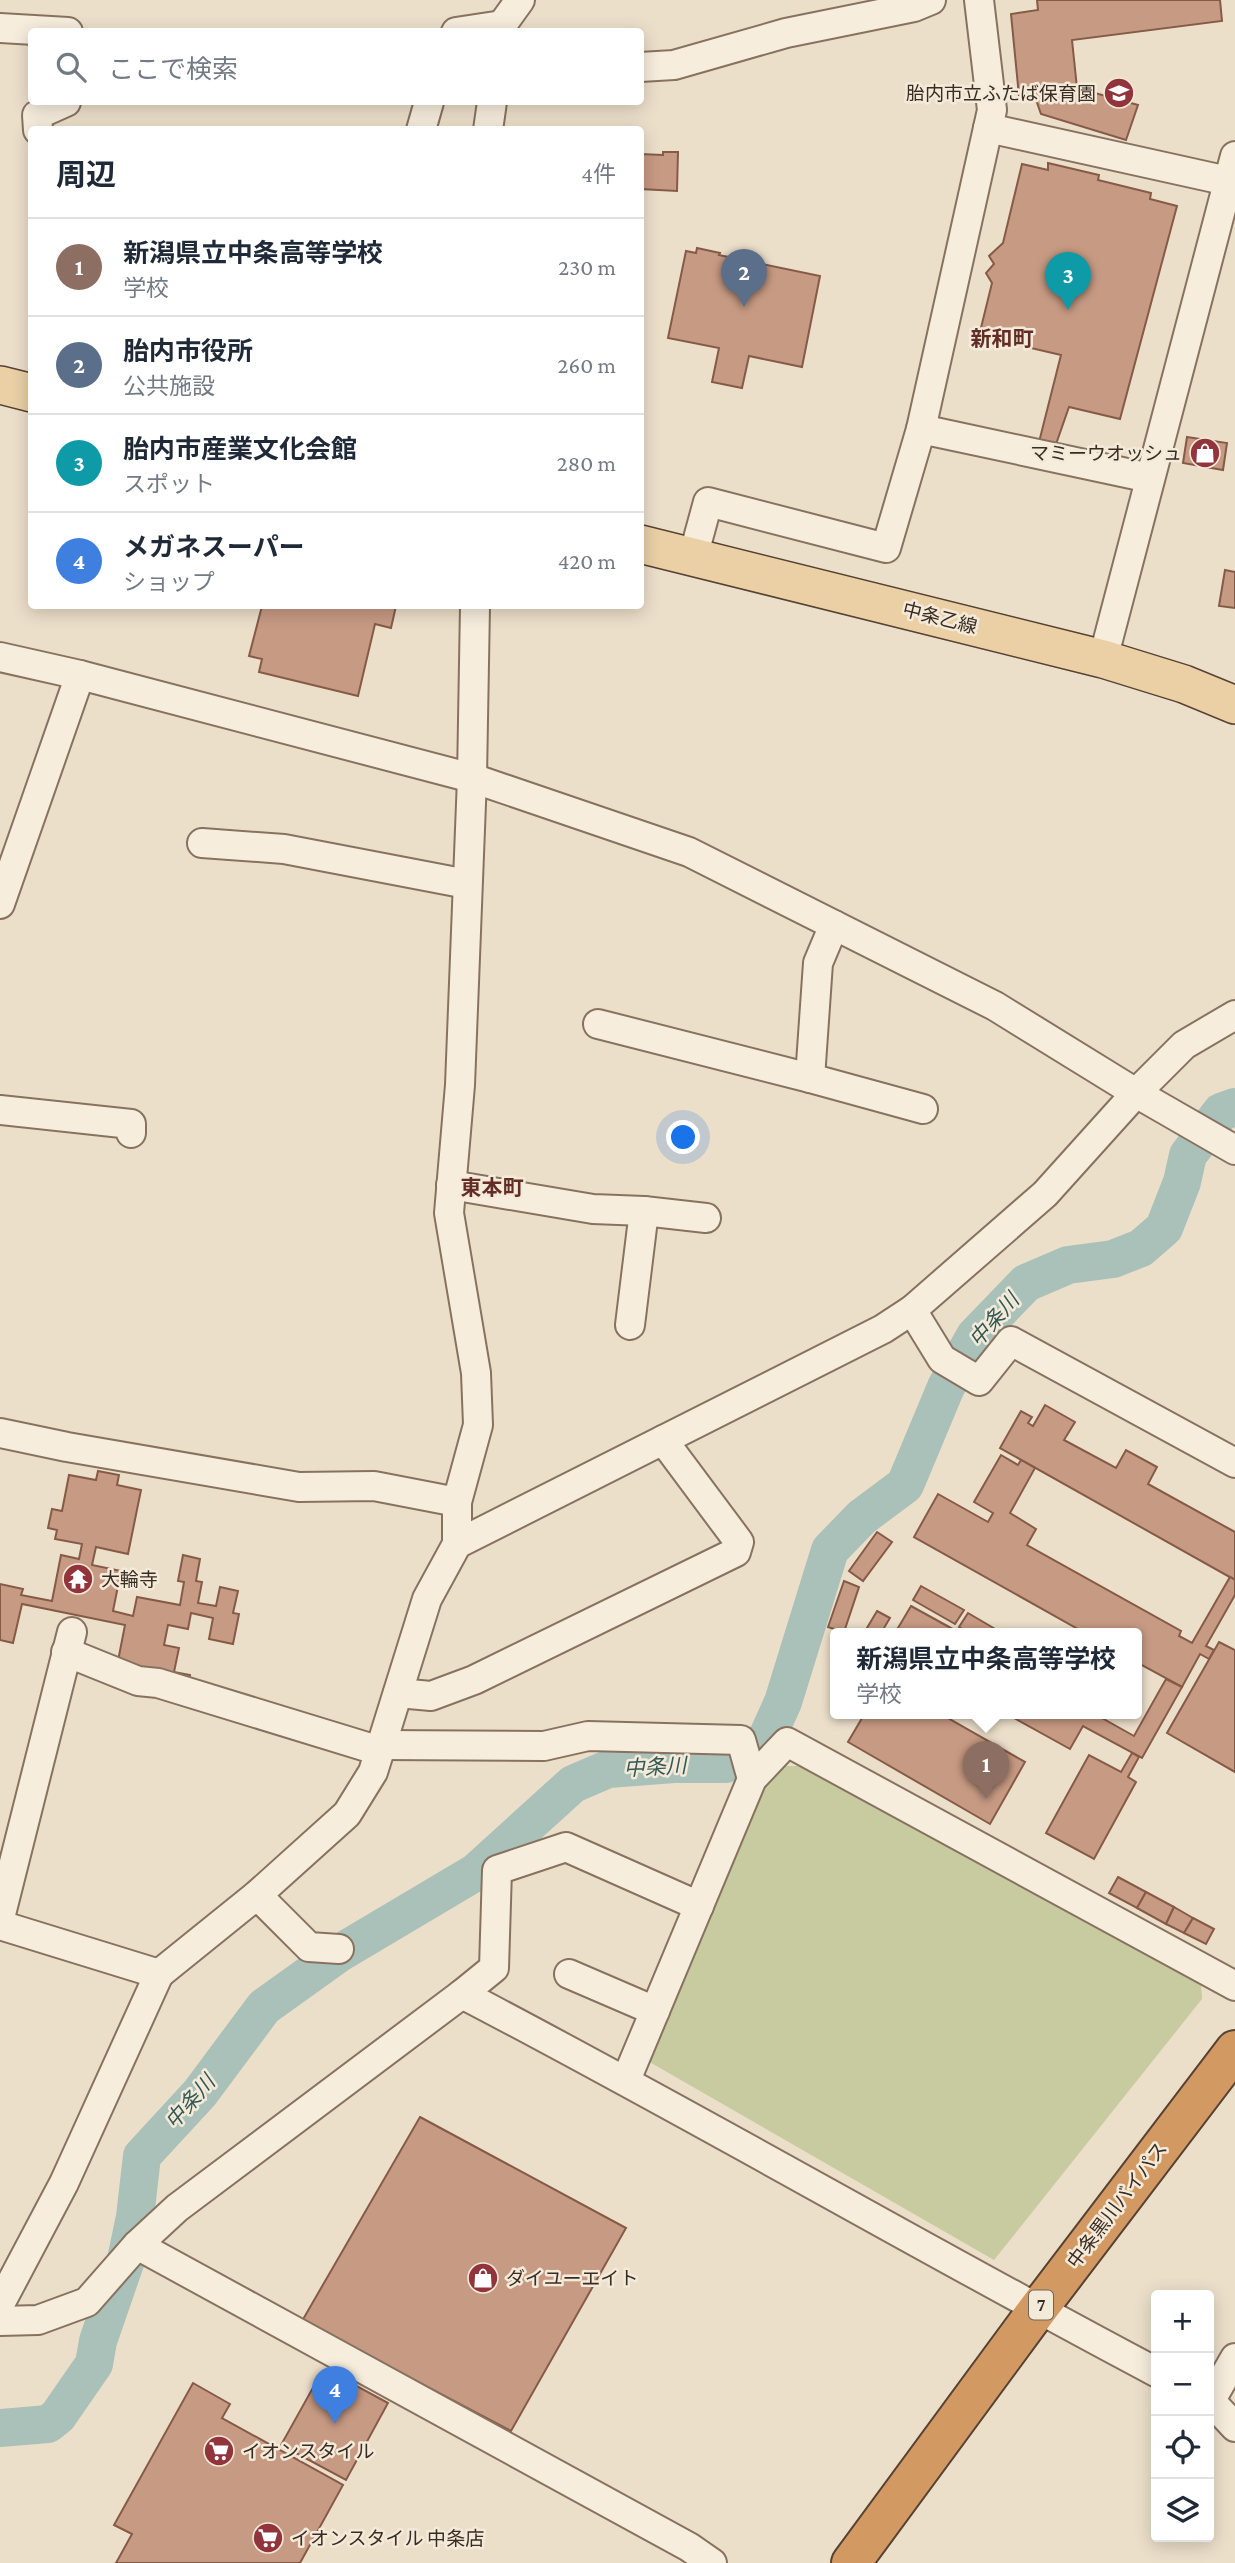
<!DOCTYPE html>
<html lang="ja">
<meta charset="utf-8">
<style>
:root{--surface:#fff;--page:#f2f2f3;--text:#1f2937;--muted:#747a83;--line:#e0e1e3;--accent:#92343c}
body{margin:0;font-family:"Crimson Pro","Noto Sans JP",serif;background:var(--page);color:var(--text)}
.controls{position:absolute;right:21px;bottom:21px;display:grid;overflow:hidden;border-radius:7px;box-shadow:0 4px 18px #0003}
.controls button{width:63px;height:63px;display:grid;place-items:center;padding:0;border:0;border-bottom:2px solid var(--line);background:var(--surface);color:var(--text);font:35px sans-serif}
.you{position:absolute;left:684px;top:1138px;width:24px;height:24px;margin:-18px;border:5px solid #fff;border-radius:50%;background:#1a73e8;box-shadow:0 0 0 10px #1a73e833}
.badge{display:grid;place-items:center;width:46px;height:46px;border-radius:50%;background:var(--accent);color:#fff;font-size:23px;font-weight:700}
.pin{position:absolute;translate:-50% -58px;filter:drop-shadow(0 2px 4px #0008)}
.pin::after{content:'';position:absolute;top:37px;width:24px;height:21px;background:inherit;clip-path:polygon(0 0,100% 0,50% 100%)}
.popup{position:absolute;left:830px;top:1628px;width:312px;height:91px;box-sizing:border-box;display:grid;place-content:center;border-radius:7px;background:var(--surface);filter:drop-shadow(0 2px 5px #0005);font-size:23px;white-space:nowrap;color:var(--muted)}
.popup b{font-size:26px;color:var(--text)}
.popup::after{content:'';position:absolute;left:50%;top:100%;margin-left:-14px;border:14px solid transparent;border-top-color:var(--surface)}
.list{margin:0;padding:0;list-style:none}
h2{display:flex;justify-content:space-between;align-items:center;height:91px;margin:0;padding:0 28px;font-size:30px}
h2 small{font-size:23px;font-weight:400;color:var(--muted)}
.list li{display:grid;grid-template-columns:46px 1fr auto;gap:21px;align-items:center;box-sizing:border-box;height:98px;padding:0 28px;border-top:2px solid var(--line)}
.list b{display:block;font-size:26px;white-space:nowrap}
.list p{margin:0;font-size:23px;white-space:nowrap;color:var(--muted)}
.list em{font-size:23px;font-style:normal;color:var(--muted)}
.icon{flex:none;width:38px;height:38px;fill:none;stroke:currentColor;stroke-width:2;stroke-linecap:round;stroke-linejoin:round}
.map{position:relative;flex:none;width:1235px;height:2563px;overflow:hidden}
.search{position:absolute;background:var(--surface);box-shadow:0 4px 18px #0003;left:28px;top:28px;width:616px;height:77px;display:flex;align-items:center;gap:18px;box-sizing:border-box;padding:0 24px;border-radius:7px;color:var(--muted);font-size:26px}
.panel{position:absolute;background:var(--surface);box-shadow:0 4px 18px #0003;left:28px;top:126px;width:616px;height:483px;border-radius:7px}
.map>svg:first-child{display:block}
</style>
<div class="map">
<svg width="1235" height="2563" viewBox="0 0 1235 2563">
<rect width="100%" height="100%" fill="#ecdfca"/>
<polygon fill="#c8ca9f" points="785,1766 812,1766 1201,1984 1202,1999 994,2260 646,2060 761,1784"/>
<g fill="none" stroke-linecap="round" stroke-linejoin="round">
<polyline stroke="#aac1b9" stroke-width="38" points="0,2428 48,2424 58,2416 94,2364 98,2341 126,2260 135,2217 142,2156 200,2093 264,2007 338,1954 476,1872 573,1784 608,1769 674,1764 726,1764 764,1744 783,1702 830,1550 862,1517 905,1485 946,1387 975,1336 1026,1283 1068,1265 1113,1259 1141,1248 1164,1228 1182,1182 1188,1155 1221,1112 1235,1107"/>
</g>
<g fill="#c79a83" stroke="#855b47" stroke-width="2">
<polygon points="1037,0 1220,0 1222,21 1072,40 1077,88 1138,105 1126,140 1041,114 1035,97 1019,96 1011,14 1038,10"/>
<polygon points="663,152 678,152 677,191 640,189 640,154 663,155"/>
<polygon points="1048,163 1099,175 1098,180 1151,193 1150,199 1177,206 1120,419 1069,407 1055,447 1039,442 1061,355 979,336 992,283 986,273 994,264 989,256 1003,243 1022,164 1048,170"/>
<polygon points="697,248 720,253 719,255 820,276 802,367 749,356 742,388 712,382 719,348 668,338 686,251 696,253"/>
<polygon points="1187,437 1227,443 1223,470 1183,463"/>
<polygon points="1225,570 1235,572 1235,608 1219,606"/>
<polygon points="262,606 396,606 391,628 375,624 358,696 259,672 262,659 249,656"/>
<polygon points="1045,1405 1075,1422 1064,1440 1116,1468 1126,1450 1157,1467 1148,1484 1235,1532 1235,1580 1000,1448 1021,1411 1032,1417 1028,1423 1033,1426"/>
<polygon points="1001,1455 1018,1465 1021,1460 1035,1468 1010,1513 1036,1529 1027,1545 1181,1631 1179,1636 1192,1643 1230,1577 1235,1580 1235,1595 1206,1646 1214,1650 1209,1659 1200,1654 1182,1687 1136,1662 1136,1633 1085,1633 914,1537 938,1494 988,1522 993,1513 974,1502"/>
<polygon points="98,1471 119,1475 117,1485 141,1490 128,1554 96,1547 92,1565 121,1571 113,1611 133,1616 137,1597 180,1605 184,1582 178,1581 183,1555 200,1559 196,1581 202,1582 198,1603 216,1606 220,1587 238,1591 233,1613 239,1614 233,1644 209,1639 213,1618 191,1613 188,1629 168,1625 164,1645 179,1648 174,1672 190,1675 189,1681 117,1666 125,1625 22,1604 13,1643 0,1640 0,1584 23,1589 21,1595 52,1601 61,1555 79,1559 82,1544 55,1539 57,1530 48,1528 52,1509 62,1511 69,1475 96,1480"/>
<polygon points="877,1532 892,1542 863,1581 849,1571"/>
<polygon points="844,1581 859,1587 844,1632 828,1627"/>
<polygon points="921,1586 964,1610 955,1624 913,1600"/>
<polygon points="911,1606 960,1633 895,1633"/>
<polygon points="877,1611 890,1618 881,1633 864,1633"/>
<polygon points="968,1613 1002,1633 969,1633 959,1627"/>
<polygon points="1219,1642 1235,1650 1235,1772 1167,1733"/>
<polygon points="1166,1679 1182,1687 1142,1758 1083,1726 1070,1749 1005,1713 1093,1713 1134,1736"/>
<polygon points="865,1713 939,1713 1025,1762 990,1824 848,1742"/>
<polygon points="1132,1753 1139,1757 1128,1777 1136,1782 1094,1859 1046,1833 1089,1755 1121,1772"/>
<polygon points="1118,1877 1146,1892 1137,1908 1109,1893"/>
<polygon points="1146,1892 1174,1907 1166,1924 1137,1908"/>
<polygon points="1174,1907 1193,1918 1184,1933 1166,1924"/>
<polygon points="1193,1918 1214,1929 1206,1944 1184,1933"/>
<polygon points="420,2117 626,2228 511,2431 302,2321"/>
<polygon points="193,2383 230,2404 222,2418 343,2485 300,2563 116,2563 132,2534 114,2525"/>
<polygon points="315,2384 346,2401 355,2385 388,2403 346,2480 281,2445"/>
</g>
<g fill="none" stroke-linecap="round" stroke-linejoin="round">
<g stroke="#877260" stroke-width="32">
<g id="minor">
<polyline points="979,0 992,110 921,429 1150,478"/>
<polyline points="0,28 68,32"/>
<polyline points="456,32 502,25"/>
<polyline points="501,32 502,25 520,0"/>
<polyline points="640,67 674,65 786,33 914,7 931,0"/>
<polyline points="988,128 1228,181"/>
<polyline points="38,130 37,115 66,102"/>
<polyline points="421,130 429,102"/>
<polyline points="488,130 492,102"/>
<polyline points="693,557 708,502 886,548 921,429"/>
<polyline points="0,657 80,675 472,778 689,852 995,1006 1136,1093 1235,1150"/>
<polyline points="1103,659 1235,156"/>
<polyline points="202,843 284,849 467,884"/>
<polyline points="0,904 80,675"/>
<polyline points="598,1024 810,1078 923,1109"/>
<polyline points="810,1078 818,963 834,925"/>
<polyline points="0,1110 131,1124 131,1133"/>
<polyline points="451,1185 593,1209 644,1211 706,1218"/>
<polyline points="912,1310 942,1359 979,1381 1011,1341 1235,1463"/>
<polyline points="630,1325 644,1211"/>
<polyline points="0,1433 67,1447 299,1487 374,1486 457,1502"/>
<polyline points="457,1544 457,1502 478,1425 476,1373 449,1213 460,1085 472,778 475,606"/>
<polyline points="66,1652 138,1681 158,1683 380,1751"/>
<polyline points="398,1693 431,1696 474,1680 736,1552 739,1542 663,1440"/>
<polyline points="382,1745 544,1746 588,1736 741,1740 752,1779"/>
<polyline points="257,1895 309,1947 339,1949"/>
<polyline points="0,1918 72,1632"/>
<polyline points="0,1925 159,1974 257,1895 347,1814 373,1772 427,1599 457,1544 883,1329 912,1310 1045,1194 1136,1093 1184,1045 1235,1015"/>
<polyline points="569,1974 655,2011"/>
<polyline points="462,1994 494,1968 497,1870 566,1847 699,1906"/>
<polyline points="626,2080 752,1779 787,1742 1235,1986"/>
<polyline points="137,2245 689,2547 712,2563"/>
<polyline points="0,2304 64,2183 159,1974"/>
<path d="M 0,2321 L 38,2320 L 87,2302 L 137,2245 L 177,2208 L 462,1994 C 696,2116 923,2249 1156,2372"/>
<polyline points="1209,2399 1235,2427"/>
<polyline points="1211,2400 1235,2358"/>
</g>
</g>
<g stroke="#564133" stroke-width="40">
<g id="major">
<polyline points="0,385 32,393"/>
<polyline points="640,544 1103,659 1184,684 1235,705"/>
</g>
</g>
<g stroke="#564133" stroke-width="42">
<polyline id="highway" points="851,2563 1038,2309 1235,2050"/>
</g>
<use href="#minor" stroke="#f7eddd" stroke-width="28"/>
<use href="#major" stroke="#ebd0a6" stroke-width="37"/>
<use href="#highway" stroke="#d39963" stroke-width="38"/>
</g>
<defs>
<g id="school-disc" transform="scale(1.575)"><circle r="9.5" fill="#92343c" stroke="#f4ead9"/><path d="M0-5L7-2L0 1L-7-2ZM-4 1L0 2.5L4 1V4Q0 6-4 4Z" fill="#fff"/></g>
<g id="shop-disc" transform="scale(1.575)"><circle r="9.5" fill="#92343c" stroke="#f4ead9"/><path d="M-5-2.5h2.3a2.7 3.5 0 0 1 5.4 0H5L5.5 6h-11ZM-1.5-2.5h3a1.5 2.3 0 0 0-3 0Z" fill="#fff"/></g>
<g id="temple-disc" transform="scale(1.575)"><circle r="9.5" fill="#92343c" stroke="#f4ead9"/><path d="M0-6L5-2H3V0L6.5 2.5H4V6H1.5V3h-3V6H-4V2.5H-6.5L-3 0V-2H-5Z" fill="#fff"/></g>
<g id="supermarket-disc" transform="scale(1.575)"><circle r="9.5" fill="#92343c" stroke="#f4ead9"/><path d="M-6-5.5h2.5l.6 2H6L4.5 2H-2.5L-4.4-4H-6ZM-1.5 3.2a1.3 1.3 0 1 0 .1 0ZM3 3.2a1.3 1.3 0 1 0 .1 0Z" fill="#fff"/></g>
</defs>
<g fill-rule="evenodd">
<use href="#school-disc" x="1119" y="93"/>
<use href="#shop-disc" x="1205" y="453"/>
<use href="#temple-disc" x="78" y="1579"/>
<use href="#shop-disc" x="483" y="2278"/>
<use href="#supermarket-disc" x="219" y="2451"/>
<use href="#supermarket-disc" x="268" y="2538"/>
</g>
<g text-anchor="middle" dominant-baseline="central" stroke-width="5" stroke-linejoin="round" paint-order="stroke">
<rect fill="#f4ead9" stroke="#716559" stroke-width="2" x="1029" y="2290.5" width="24" height="29" rx="5"/>
<g font-size="18" font-weight="bold" fill="#392c22">
<text x="1041" y="2305">7</text>
</g>
<g font-size="19" fill="#392c22" stroke="#f4ead9" text-anchor="start">
<text x="1096" y="93" text-anchor="end">胎内市立ふたば保育園</text>
<text x="1182" y="453" text-anchor="end">マミーウオッシュ</text>
<text x="101" y="1579">大輪寺</text>
<text x="506" y="2278">ダイユーエイト</text>
<text x="242" y="2451">イオンスタイル</text>
<text x="291" y="2538">イオンスタイル 中条店</text>
</g>
<g font-size="19" fill="#392c22" stroke="#f4ead9">
<text transform="translate(940 618) rotate(14)">中条乙線</text>
<text transform="translate(1117 2205) rotate(-53)">中条黒川バイパス</text>
</g>
<g font-size="21" font-weight="bold" fill="#632d25" stroke="#f4ead9">
<text x="1002" y="339">新和町</text>
<text x="492" y="1188">東本町</text>
</g>
<g font-size="21" font-style="italic" fill="#335853" stroke="#f4ead9">
<text transform="translate(994 1320) rotate(-49)">中条川</text>
<text transform="translate(655 1767) rotate(-3)">中条川</text>
<text transform="translate(190 2102) rotate(-49)">中条川</text>
</g>
</g>
</svg>
<div class="controls">
<button>+</button>
<button>−</button>
<button><svg class="icon" aria-label="locate" viewBox="0 0 24 24"><circle cx="12" cy="12" r="6"/><path d="M12 2v4M12 18v4M2 12h4M18 12h4"/></svg></button>
<button><svg class="icon" aria-label="layers" viewBox="0 0 24 24"><path d="M12 4l9 5-9 5-9-5zM3 14l9 5 9-5"/></svg></button>
</div>
<div class="you"></div>
<div class="pin badge" style="left:986px;top:1799px;background:#8d6e63">1</div>
<div class="popup"><b>新潟県立中条高等学校</b>学校</div>
<div class="pin badge" style="left:744px;top:307px;background:#5c6f8a">2</div>
<div class="pin badge" style="left:1068px;top:310px;background:#0f9aa8">3</div>
<div class="pin badge" style="left:335px;top:2424px;background:#3f7fe0">4</div>
<div class="search"><svg class="icon" aria-label="search" viewBox="0 0 24 24"><circle cx="10" cy="10" r="6"/><path d="M15 15l6 6"/></svg>ここで検索</div>
<section class="panel">
<h2>周辺<small>4件</small></h2>
<ul class="list">
<li><span class="badge" style="background:#8d6e63">1</span><div><b>新潟県立中条高等学校</b><p>学校</p></div><em>230 m</em></li>
<li><span class="badge" style="background:#5c6f8a">2</span><div><b>胎内市役所</b><p>公共施設</p></div><em>260 m</em></li>
<li><span class="badge" style="background:#0f9aa8">3</span><div><b>胎内市産業文化会館</b><p>スポット</p></div><em>280 m</em></li>
<li><span class="badge" style="background:#3f7fe0">4</span><div><b>メガネスーパー</b><p>ショップ</p></div><em>420 m</em></li>
</ul>
</section>
</div>
